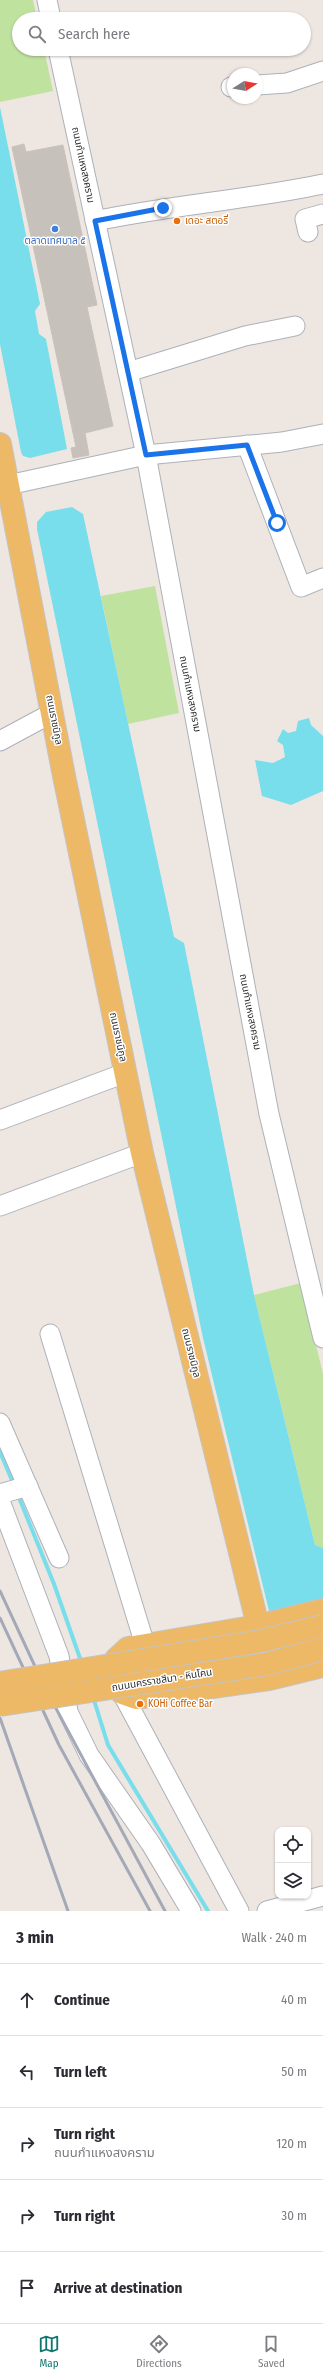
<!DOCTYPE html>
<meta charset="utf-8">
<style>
:root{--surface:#fff;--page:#f7f7f7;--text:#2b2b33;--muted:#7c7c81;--line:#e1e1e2;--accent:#0f766e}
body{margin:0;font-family:"Fira Sans Condensed","Noto Sans Thai",sans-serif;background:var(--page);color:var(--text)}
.controls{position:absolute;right:12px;bottom:12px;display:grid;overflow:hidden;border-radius:8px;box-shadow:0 1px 3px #0004}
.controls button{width:36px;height:36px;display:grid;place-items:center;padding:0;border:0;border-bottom:1px solid var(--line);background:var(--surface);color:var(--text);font:20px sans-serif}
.compass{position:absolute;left:227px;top:68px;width:36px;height:36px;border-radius:50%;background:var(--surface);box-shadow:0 1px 3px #0004;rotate:79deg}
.stop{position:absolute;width:12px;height:12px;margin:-9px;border:3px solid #1a73e8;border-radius:50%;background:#fff}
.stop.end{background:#1a73e8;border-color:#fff;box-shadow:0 1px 4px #0008}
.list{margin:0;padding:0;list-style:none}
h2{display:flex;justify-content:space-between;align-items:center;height:52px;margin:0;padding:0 16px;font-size:17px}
h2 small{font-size:13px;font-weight:400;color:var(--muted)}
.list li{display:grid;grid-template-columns:26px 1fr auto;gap:12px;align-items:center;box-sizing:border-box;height:72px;padding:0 16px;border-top:1px solid var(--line)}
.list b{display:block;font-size:15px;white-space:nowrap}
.list p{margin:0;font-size:13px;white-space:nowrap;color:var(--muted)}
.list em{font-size:13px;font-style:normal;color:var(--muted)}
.icon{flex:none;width:22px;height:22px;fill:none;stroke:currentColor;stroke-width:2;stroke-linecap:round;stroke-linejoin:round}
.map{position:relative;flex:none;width:323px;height:1911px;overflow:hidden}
.search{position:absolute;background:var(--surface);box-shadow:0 1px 3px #0004;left:12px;right:12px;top:12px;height:44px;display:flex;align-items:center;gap:10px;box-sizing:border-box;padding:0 14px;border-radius:22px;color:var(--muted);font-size:15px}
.sheet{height:412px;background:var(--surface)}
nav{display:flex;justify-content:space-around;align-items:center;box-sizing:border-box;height:56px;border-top:1px solid var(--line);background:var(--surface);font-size:11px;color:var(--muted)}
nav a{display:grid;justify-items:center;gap:2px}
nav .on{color:var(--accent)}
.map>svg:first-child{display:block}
</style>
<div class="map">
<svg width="323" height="1911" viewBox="0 0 323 1911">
<rect width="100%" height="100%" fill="#eee6e1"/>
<g fill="#c0e29f">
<polygon points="0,0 33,0 37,19 19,19 19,49 44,49 53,91 0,102"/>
<polygon points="155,586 179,713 128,724 101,596"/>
<polygon points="301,1283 323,1374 323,1548 315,1545 254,1295"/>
</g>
<g fill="#78deeb">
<polygon points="0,107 40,304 35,311 39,334 46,339 67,449 30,458 23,456 21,452 0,344"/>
<polygon points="72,507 83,514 174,937 184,943 254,1295 315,1545 323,1548 323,1602 274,1614 269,1611 203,1338 37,529 37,522 46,512"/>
<polygon points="309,718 311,725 323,736 323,791 291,805 262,796 255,760 273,763 285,757 283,745 277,741 283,729 288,733 296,731 298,721"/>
</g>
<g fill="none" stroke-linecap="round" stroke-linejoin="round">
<g stroke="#78deeb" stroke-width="4">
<polyline points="0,1452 14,1485"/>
<polyline points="18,1495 54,1584 82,1664"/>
<polyline points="93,1697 108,1745 208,1911"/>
</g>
</g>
<polygon fill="#c7c1bc" stroke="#cac2ba" points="24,144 26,152 63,145 97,305 87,307 113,426 85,433 89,455 73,458 71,448 76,447 12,147"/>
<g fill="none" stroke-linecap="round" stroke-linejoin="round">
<g stroke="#adb1b9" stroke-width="21">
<g id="minor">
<polyline points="47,0 51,19"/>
<polyline points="58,49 146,455 269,1114 323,1338"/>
<polyline points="257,85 287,83 323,71"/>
<polyline points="231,87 233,87"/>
<path d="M 95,221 C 171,205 247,200 323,184"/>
<polyline points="308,232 305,219 323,214"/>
<polyline points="128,372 245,336 295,326"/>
<polyline points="247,445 301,587 323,578"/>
<polyline points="8,485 146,455 282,442 323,434"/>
<polyline points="0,741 52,713"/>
<polyline points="0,1120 125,1073"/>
<polyline points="0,1206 142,1153"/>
<polyline points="50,1334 145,1645"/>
<polyline points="0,1423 59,1558"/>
<polyline points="0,1494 28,1486"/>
<polyline points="0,1501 59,1656 68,1712 89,1755 151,1844 191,1911"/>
<polyline points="122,1693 239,1911"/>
<polyline points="267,1911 323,1896"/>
</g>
</g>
<g stroke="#c4c4c4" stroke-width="24">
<g id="major">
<polyline points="0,444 64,776 142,1153 258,1626"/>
<polyline points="323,1610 258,1626 128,1648 116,1659 112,1677 122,1693 136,1698 269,1679 323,1666"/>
</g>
</g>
<use href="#minor" stroke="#fff" stroke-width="19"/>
<use href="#major" stroke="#edb967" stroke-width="22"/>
<g stroke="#a3a9b7" stroke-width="3">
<polyline points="0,1591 45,1688 165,1911"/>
<polyline points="0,1618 59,1745 150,1911"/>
<polyline points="0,1718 68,1911"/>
</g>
<g stroke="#c4c4c4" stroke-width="24" stroke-linecap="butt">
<g id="major-bridge">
<polyline points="0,1683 261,1641 323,1626"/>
<polyline points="0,1705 267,1664 323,1649"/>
</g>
</g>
<use href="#major-bridge" stroke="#edb967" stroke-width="22"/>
</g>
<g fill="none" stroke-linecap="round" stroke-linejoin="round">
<polyline stroke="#1a73e8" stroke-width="5" points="163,208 95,221 146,455 247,445 277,523"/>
</g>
<g fill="#e8710a" stroke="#fff" stroke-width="1.5">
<circle cx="177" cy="221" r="4"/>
<circle cx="140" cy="1704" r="4"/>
</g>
<circle fill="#3f7fe0" stroke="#fff" stroke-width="1.5" cx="55" cy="229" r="4"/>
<g text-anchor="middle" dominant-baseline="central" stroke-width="3" stroke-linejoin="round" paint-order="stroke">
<g font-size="10" fill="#2d2d2d" stroke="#fff">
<text transform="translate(83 165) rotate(78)">ถนนกำแหงสงคราม</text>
<text transform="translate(190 694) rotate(79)">ถนนกำแหงสงคราม</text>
<text transform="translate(54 720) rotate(79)">ถนนราชนิกูล</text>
<text transform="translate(250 1012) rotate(79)">ถนนกำแหงสงคราม</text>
<text transform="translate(118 1037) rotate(78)">ถนนราชนิกูล</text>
<text transform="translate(191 1353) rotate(76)">ถนนราชนิกูล</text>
<text transform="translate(162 1680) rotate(-9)">ถนนนครราชสีมา - หินโคน</text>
</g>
<g font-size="10" fill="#c56008" stroke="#fff" text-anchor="start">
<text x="185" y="221">เดอะ สตอรี่</text>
<text x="148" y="1704">KOHi Coffee Bar</text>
</g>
<g font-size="10" fill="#366cbe" stroke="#fff">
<text x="55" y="241">ตลาดเทศบาล ๕</text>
</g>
</g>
</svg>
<div class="controls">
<button><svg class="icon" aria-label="locate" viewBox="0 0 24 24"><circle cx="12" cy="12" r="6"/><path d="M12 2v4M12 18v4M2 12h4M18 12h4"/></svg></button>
<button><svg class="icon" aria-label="layers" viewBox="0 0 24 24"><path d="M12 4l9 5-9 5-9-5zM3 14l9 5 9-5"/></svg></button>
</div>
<svg class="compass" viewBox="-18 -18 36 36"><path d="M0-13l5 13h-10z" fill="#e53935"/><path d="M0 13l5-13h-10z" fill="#7c7c81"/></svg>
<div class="stop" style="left:277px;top:523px"></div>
<div class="stop end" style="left:163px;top:208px"></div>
<div class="search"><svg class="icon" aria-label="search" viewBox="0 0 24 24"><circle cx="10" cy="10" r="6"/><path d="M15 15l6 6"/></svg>Search here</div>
</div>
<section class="sheet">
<h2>3 min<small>Walk · 240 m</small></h2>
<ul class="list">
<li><svg class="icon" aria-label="ahead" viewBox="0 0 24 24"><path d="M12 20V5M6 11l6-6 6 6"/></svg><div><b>Continue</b></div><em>40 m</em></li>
<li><svg class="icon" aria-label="left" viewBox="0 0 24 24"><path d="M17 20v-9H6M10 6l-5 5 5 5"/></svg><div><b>Turn left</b></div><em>50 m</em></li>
<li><svg class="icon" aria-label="right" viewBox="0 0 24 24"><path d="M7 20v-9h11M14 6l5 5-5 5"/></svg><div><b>Turn right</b><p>ถนนกำแหงสงคราม</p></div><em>120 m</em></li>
<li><svg class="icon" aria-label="right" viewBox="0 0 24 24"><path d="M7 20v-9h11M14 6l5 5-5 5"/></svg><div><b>Turn right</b></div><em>30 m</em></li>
<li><svg class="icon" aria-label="arrive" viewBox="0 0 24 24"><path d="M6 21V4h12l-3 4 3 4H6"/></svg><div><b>Arrive at destination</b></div></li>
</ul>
</section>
<nav>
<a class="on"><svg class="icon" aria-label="map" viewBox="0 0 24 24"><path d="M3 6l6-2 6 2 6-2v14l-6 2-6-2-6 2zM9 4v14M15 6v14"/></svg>Map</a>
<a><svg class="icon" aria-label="directions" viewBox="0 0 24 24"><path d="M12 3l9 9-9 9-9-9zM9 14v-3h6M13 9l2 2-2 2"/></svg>Directions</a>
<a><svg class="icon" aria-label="saved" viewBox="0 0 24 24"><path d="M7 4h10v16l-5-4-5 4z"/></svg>Saved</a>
</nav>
